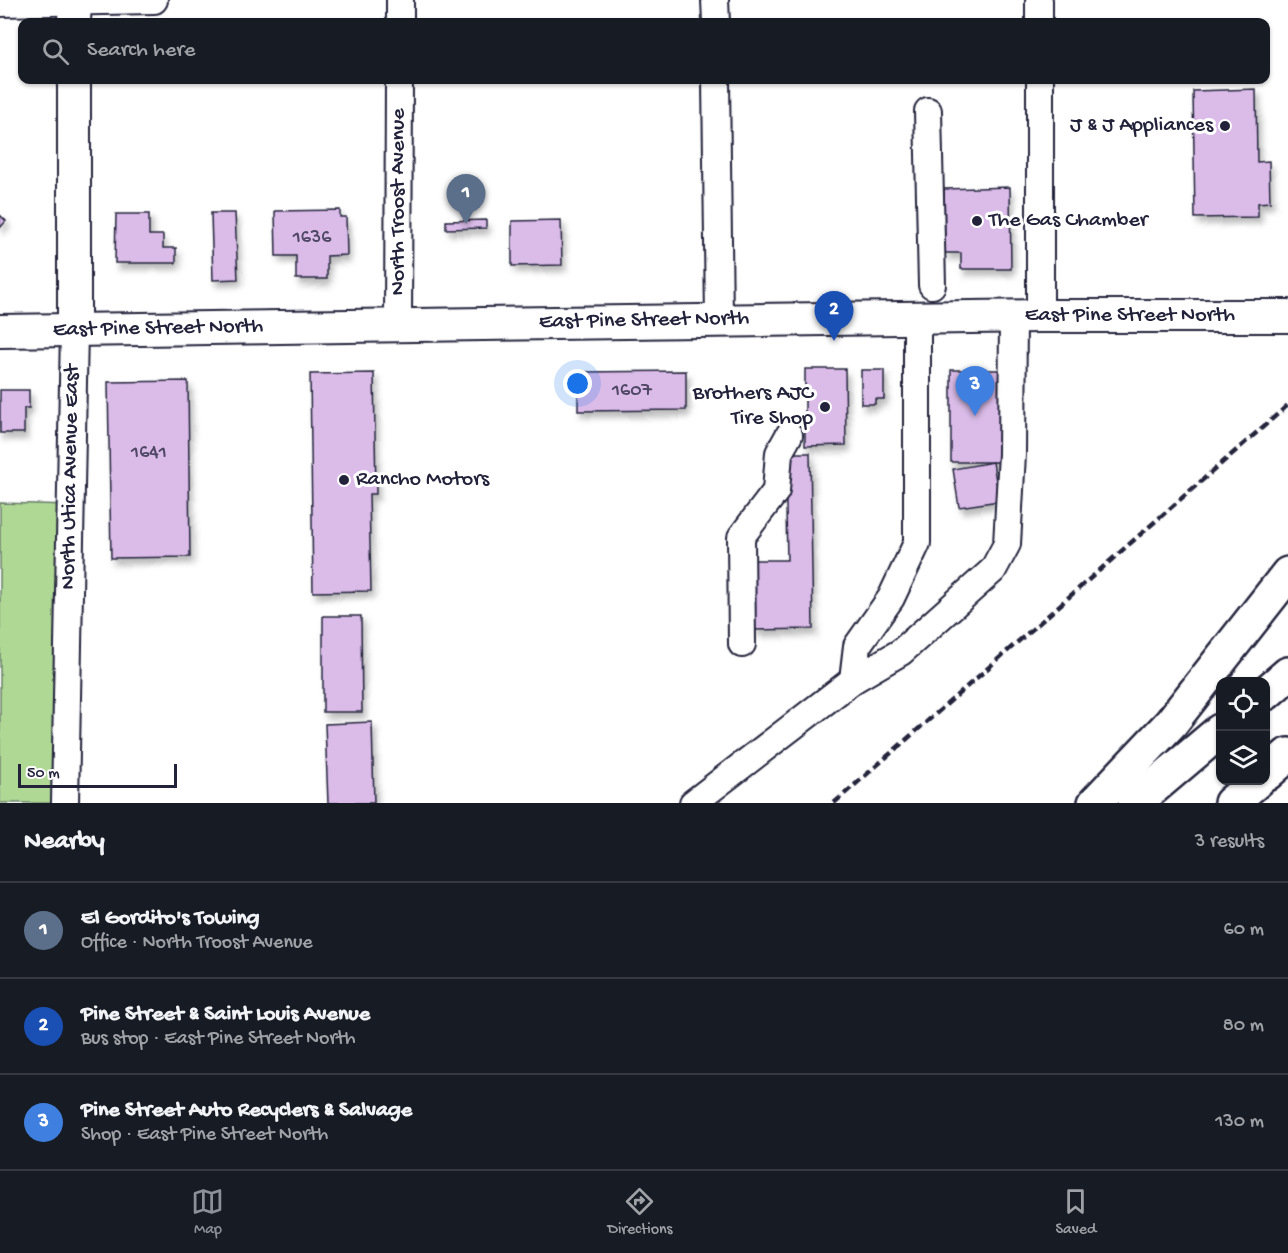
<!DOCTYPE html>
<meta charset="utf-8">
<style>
:root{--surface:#171b24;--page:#20242c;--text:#f1f3f6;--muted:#9ea1a6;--line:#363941;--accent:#8c9099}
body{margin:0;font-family:"Gochi Hand",sans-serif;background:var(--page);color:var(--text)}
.controls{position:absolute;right:18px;bottom:18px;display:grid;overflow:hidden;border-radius:12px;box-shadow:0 2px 4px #0004}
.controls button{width:54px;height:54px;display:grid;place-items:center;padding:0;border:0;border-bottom:2px solid var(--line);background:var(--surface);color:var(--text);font:30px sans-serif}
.scale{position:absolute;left:18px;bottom:15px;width:159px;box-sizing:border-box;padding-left:6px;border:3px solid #22223b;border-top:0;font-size:16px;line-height:21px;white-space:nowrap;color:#22223b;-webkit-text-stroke:4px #fff;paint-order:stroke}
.you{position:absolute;left:578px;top:384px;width:21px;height:21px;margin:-15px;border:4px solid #fff;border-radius:50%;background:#1a73e8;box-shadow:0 0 0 9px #1a73e833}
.badge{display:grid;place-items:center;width:39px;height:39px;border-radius:50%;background:var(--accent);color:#fff;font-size:20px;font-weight:700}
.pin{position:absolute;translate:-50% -50px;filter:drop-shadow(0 2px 3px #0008)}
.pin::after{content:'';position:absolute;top:32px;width:21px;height:18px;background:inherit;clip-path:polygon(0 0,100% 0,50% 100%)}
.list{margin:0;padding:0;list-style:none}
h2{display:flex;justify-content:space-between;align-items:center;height:78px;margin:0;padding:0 24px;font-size:26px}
h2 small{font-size:20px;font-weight:400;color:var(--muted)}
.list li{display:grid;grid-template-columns:39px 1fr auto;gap:18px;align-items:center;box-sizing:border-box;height:96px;padding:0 24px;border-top:2px solid var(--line)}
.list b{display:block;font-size:22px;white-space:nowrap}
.list p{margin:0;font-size:20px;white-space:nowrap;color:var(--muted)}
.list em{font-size:20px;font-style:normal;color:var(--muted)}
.icon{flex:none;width:33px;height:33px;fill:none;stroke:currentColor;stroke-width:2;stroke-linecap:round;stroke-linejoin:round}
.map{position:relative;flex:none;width:1288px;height:803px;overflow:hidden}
.search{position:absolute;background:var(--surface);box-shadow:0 2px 4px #0004;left:18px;right:18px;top:18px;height:66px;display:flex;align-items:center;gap:15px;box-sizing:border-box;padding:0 21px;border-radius:12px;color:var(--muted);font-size:22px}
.sheet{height:366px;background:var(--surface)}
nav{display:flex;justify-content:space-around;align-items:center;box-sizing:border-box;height:84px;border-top:2px solid var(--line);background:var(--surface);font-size:16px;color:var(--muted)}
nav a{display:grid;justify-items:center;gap:3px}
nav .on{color:var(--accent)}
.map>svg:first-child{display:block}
</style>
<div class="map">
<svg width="1288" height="803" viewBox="0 0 1288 803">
<defs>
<filter id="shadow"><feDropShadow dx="3.5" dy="6" stdDeviation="3" flood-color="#0004"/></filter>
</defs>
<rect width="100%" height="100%" fill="#fff"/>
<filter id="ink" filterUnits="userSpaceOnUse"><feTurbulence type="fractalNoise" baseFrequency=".0167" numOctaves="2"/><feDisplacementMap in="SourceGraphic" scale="12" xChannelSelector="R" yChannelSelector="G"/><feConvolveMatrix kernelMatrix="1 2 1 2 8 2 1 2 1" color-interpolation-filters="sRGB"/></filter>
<g filter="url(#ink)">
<polygon fill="#afd895" stroke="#687d68" stroke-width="1.5" points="0,503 71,505 68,803 0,803"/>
<g fill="#dbbce9" stroke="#22223b" stroke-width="1.5" filter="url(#shadow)">
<polygon points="1256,89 1257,162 1269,161 1270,202 1258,203 1258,217 1195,218 1193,91"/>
<polygon points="1010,187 1011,269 961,269 961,253 945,253 944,189"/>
<polygon points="340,210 340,217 346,217 347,255 327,256 327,279 296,279 296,256 276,256 275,211"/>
<polygon points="211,213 235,213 238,279 213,280"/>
<polygon points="116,214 149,214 149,235 163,235 163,248 176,248 176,263 115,263"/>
<polygon points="0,215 6,221 0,228"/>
<polygon points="486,220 486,228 446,229 446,221"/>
<polygon points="561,220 562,265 512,266 512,221"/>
<polygon points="805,369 845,369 846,445 805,446"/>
<polygon points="861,370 884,370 884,399 875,399 875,404 861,404"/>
<rect x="951" y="370" width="48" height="92"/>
<polygon points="686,371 686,410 578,411 578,372"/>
<polygon points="374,373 376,494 369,494 371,591 313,592 310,374"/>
<polygon points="188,381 190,557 111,558 108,382"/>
<polygon points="0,390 29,390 29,408 24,408 24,433 0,433"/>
<polygon points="785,453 810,453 813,629 754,630 752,560 787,560"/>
<polygon points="993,462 999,501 959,507 953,469"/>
<polygon points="323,616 361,616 362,712 323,712"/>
<polygon points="372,722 374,803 328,803 325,724"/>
</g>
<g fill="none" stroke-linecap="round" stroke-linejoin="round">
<g stroke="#22223b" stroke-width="30">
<g id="minor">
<polyline points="715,0 716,22"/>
<polyline points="1039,0 1039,22"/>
<polyline points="0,3 154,0"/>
<polyline points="400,22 400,0"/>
<polyline points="716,80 719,320"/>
<polyline points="1040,80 1040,316"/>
<polyline points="928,111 932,285"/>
<polyline points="398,325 399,80"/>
<polyline points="742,644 741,537 776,491 779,453 789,435"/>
<polyline points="853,680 857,646 891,598 917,543 917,318"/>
<polyline points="65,803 74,330"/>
<polyline points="693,803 853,680 901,652 993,570 1007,544 1012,454 1013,316"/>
</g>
</g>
<g stroke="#22223b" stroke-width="36">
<g id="major">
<polyline points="74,22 75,0"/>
<polyline points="74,330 74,80"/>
<polyline points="0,331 1040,316 1288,316"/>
</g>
</g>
<g stroke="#22223b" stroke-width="38">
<g id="highway">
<polyline points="1266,693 1288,674"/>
<polyline points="1266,774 1288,755"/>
<polyline points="1095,803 1171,723 1288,574"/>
<polyline points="1135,803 1220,731"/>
<polyline points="1231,803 1258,780"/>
</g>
</g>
<use href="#minor" stroke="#fff" stroke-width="26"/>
<use href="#major" stroke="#fff" stroke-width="32"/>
<use href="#highway" stroke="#fff" stroke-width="33"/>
<polyline stroke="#22223b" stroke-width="4.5" stroke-dasharray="9 4.5" stroke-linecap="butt" points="834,803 1288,405"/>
</g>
</g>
<g fill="#22223b" stroke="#fff" stroke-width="2">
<circle cx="1225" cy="126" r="6"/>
<circle cx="977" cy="221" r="6"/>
<circle cx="825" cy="407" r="6"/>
<circle cx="344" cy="480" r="6"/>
</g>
<g text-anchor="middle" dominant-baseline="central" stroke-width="6" stroke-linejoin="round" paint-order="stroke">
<g font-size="20" fill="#504866">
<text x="312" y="238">1636</text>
<text x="632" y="391">1607</text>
<text x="149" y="453">1641</text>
</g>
<g font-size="22" fill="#22223b" stroke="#fff" text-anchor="end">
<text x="1213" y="126">J &amp; J Appliances</text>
<text x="989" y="221" text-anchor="start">The Gas Chamber</text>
<text x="813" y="394">Brothers AJC<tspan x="813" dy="25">Tire Shop</tspan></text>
<text x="356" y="480" text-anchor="start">Rancho Motors</text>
</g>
<g font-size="22" fill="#22223b" stroke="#fff">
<text transform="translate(399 202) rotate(-90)">North Troost Avenue</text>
<text x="1130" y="316">East Pine Street North</text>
<text transform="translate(644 321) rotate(-1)">East Pine Street North</text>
<text transform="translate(158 329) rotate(-1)">East Pine Street North</text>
<text transform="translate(71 477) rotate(-89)">North Utica Avenue East</text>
</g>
</g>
</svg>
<div class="controls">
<button><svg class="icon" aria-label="locate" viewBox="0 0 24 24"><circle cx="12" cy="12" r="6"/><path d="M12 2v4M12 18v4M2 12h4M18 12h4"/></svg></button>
<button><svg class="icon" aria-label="layers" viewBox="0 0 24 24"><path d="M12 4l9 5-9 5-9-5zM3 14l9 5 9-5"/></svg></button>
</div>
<div class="scale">50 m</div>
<div class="you"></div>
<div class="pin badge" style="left:466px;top:224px;background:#5c6f8a">1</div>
<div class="pin badge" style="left:834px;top:341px;background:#1a4fb4">2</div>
<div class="pin badge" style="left:975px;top:416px;background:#3f7fe0">3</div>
<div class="search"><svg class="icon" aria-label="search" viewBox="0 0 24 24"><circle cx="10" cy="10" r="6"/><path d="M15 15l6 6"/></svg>Search here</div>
</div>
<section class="sheet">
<h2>Nearby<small>3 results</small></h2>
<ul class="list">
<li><span class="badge" style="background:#5c6f8a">1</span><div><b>El Gordito's Towing</b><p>Office · North Troost Avenue</p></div><em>60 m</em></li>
<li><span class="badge" style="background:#1a4fb4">2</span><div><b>Pine Street &amp; Saint Louis Avenue</b><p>Bus stop · East Pine Street North</p></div><em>80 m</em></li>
<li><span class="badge" style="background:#3f7fe0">3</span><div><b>Pine Street Auto Recyclers &amp; Salvage</b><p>Shop · East Pine Street North</p></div><em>130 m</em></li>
</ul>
</section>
<nav>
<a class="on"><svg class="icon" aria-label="map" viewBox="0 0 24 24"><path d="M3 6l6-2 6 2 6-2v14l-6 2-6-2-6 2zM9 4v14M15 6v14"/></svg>Map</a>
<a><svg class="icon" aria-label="directions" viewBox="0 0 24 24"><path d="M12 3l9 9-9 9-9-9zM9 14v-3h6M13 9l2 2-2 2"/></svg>Directions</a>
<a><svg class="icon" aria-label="saved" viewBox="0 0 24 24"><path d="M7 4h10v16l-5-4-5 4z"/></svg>Saved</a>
</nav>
